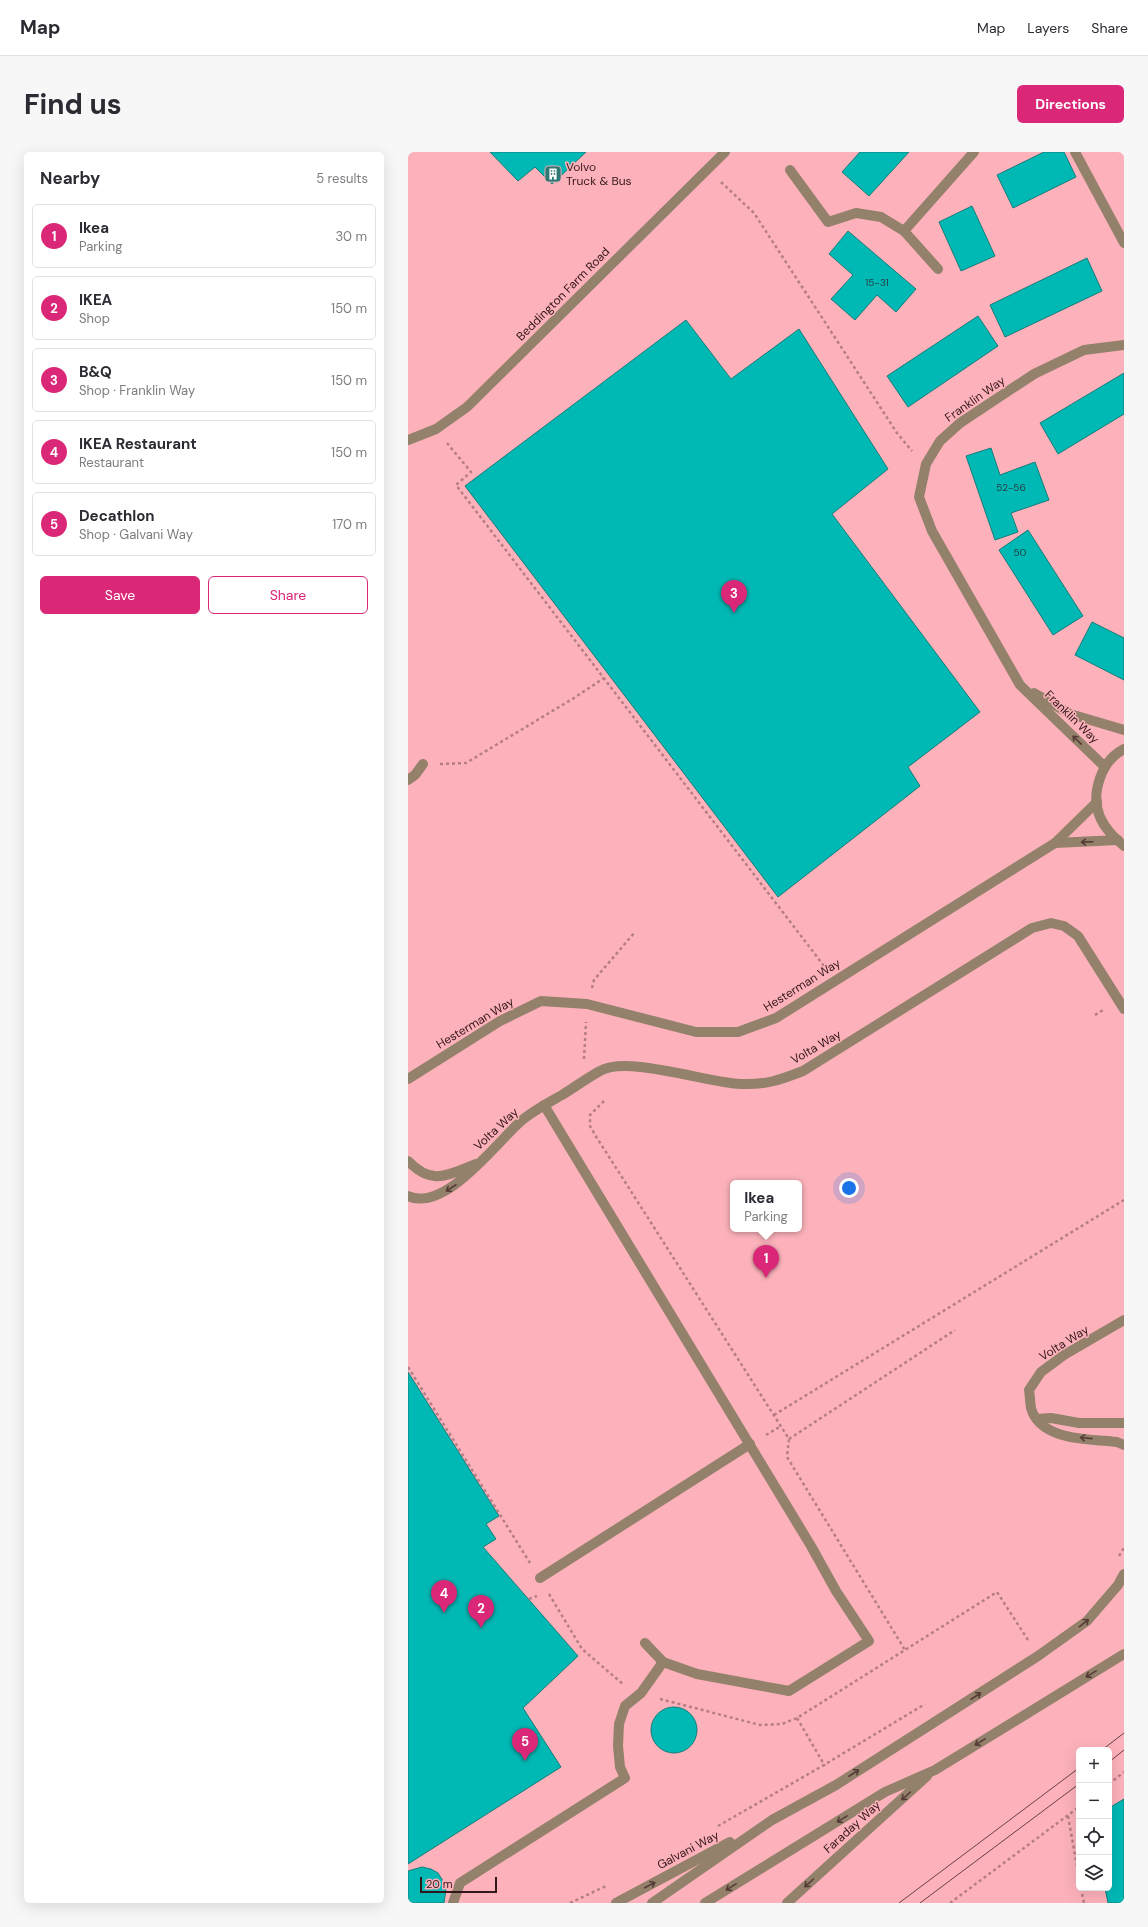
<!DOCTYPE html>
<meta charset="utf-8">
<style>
:root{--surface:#fff;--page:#f7f7f7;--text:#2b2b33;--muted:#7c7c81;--line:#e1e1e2;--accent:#db2777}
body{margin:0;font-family:"DM Sans",sans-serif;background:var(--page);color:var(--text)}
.controls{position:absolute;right:12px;bottom:12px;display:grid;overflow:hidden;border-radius:6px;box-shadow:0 4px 16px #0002}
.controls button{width:36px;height:36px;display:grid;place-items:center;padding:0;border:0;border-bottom:1px solid var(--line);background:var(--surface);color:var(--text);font:20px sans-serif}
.scale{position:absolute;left:12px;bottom:10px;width:77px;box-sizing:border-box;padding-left:4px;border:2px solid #33171b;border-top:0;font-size:11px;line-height:14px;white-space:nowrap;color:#33171b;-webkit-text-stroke:3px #fdb2bb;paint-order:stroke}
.you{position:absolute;left:441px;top:1036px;width:14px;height:14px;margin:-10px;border:3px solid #fff;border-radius:50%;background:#1a73e8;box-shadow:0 0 0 6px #1a73e833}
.badge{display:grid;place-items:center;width:26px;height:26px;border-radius:50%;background:var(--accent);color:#fff;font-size:13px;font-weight:700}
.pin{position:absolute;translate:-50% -33px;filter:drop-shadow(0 1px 2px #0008)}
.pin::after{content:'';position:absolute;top:21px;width:14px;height:12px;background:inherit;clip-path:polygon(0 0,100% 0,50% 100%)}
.popup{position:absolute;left:322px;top:1028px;width:72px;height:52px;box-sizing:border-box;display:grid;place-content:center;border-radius:6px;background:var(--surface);filter:drop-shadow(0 1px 3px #0005);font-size:13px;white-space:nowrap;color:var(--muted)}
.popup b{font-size:15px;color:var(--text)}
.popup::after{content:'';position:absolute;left:50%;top:100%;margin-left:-8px;border:8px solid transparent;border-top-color:var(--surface)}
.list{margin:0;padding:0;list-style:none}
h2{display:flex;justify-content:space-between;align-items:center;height:52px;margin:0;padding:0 16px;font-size:17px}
h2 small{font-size:13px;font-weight:400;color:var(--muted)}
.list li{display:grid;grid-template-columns:26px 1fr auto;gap:12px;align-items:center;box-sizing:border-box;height:64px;margin:0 8px 8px;padding:0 8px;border:1px solid var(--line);border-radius:6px}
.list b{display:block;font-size:15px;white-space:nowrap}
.list p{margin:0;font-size:13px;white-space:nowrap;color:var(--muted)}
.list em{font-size:13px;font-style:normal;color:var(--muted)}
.actions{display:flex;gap:8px;padding:12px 16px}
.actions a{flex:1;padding:9px 0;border:1px solid var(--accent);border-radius:6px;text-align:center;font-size:14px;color:var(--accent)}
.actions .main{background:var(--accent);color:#fff}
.icon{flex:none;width:22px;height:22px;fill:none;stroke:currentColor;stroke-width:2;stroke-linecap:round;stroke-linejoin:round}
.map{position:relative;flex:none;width:716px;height:1751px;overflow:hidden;border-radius:6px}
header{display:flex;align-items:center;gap:24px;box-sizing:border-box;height:56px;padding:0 20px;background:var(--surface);border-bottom:1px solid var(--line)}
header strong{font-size:19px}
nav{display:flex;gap:22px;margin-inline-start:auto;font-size:14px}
.intro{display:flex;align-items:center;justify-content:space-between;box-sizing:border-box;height:96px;padding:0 24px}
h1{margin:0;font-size:28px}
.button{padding:10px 18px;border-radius:6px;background:var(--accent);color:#fff;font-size:14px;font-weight:700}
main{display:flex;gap:24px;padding:0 24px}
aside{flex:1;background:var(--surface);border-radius:6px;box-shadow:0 4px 16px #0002}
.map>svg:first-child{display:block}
</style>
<header>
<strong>Map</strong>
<nav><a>Map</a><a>Layers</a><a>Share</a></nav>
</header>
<div class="intro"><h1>Find us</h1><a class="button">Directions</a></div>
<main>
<aside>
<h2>Nearby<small>5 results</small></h2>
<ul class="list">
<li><span class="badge">1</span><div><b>Ikea</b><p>Parking</p></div><em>30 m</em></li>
<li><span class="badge">2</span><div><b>IKEA</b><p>Shop</p></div><em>150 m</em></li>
<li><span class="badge">3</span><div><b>B&amp;Q</b><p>Shop · Franklin Way</p></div><em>150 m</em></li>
<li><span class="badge">4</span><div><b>IKEA Restaurant</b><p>Restaurant</p></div><em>150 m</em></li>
<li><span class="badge">5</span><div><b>Decathlon</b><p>Shop · Galvani Way</p></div><em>170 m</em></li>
</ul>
<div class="actions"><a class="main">Save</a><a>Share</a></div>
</aside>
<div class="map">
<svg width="716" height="1751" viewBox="0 0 716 1751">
<rect width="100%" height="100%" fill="#fdb2bb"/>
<g fill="#00b8b4" stroke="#137d7a">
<polygon points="82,0 178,0 144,32 127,15 110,29"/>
<polygon points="452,0 501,0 461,44 434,20"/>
<polygon points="636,0 656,0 668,25 605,56 589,23"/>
<polygon points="564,54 587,104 553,119 531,70"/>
<polygon points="440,79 508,137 488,160 469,143 447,168 423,147 445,123 421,102"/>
<polygon points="679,106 694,139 597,185 582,153"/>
<polygon points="570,164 590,194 500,255 479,224"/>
<polygon points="278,168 323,227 391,177 480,317 424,362 572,560 500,615 512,634 370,745 57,334"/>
<polygon points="716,221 716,262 650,302 632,271"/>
<polygon points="583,296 592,323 627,310 641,348 603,361 610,380 587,388 558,304"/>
<polygon points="620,378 675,464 645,483 591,398"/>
<polygon points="684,470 716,486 716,528 667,503"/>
<polygon points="0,1220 91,1364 78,1372 88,1387 75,1395 170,1504 115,1556 153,1615 0,1712"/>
<circle cx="266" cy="1578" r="23"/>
<polygon points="716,1647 716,1751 700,1751 697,1736 701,1736 701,1656"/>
<polygon points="14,1715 23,1717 30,1721 35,1729 38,1737 36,1751 0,1751 0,1719"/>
</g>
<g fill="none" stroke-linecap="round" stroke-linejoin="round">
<g stroke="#b77d84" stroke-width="2.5" stroke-dasharray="3 3" stroke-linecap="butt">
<polyline points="313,30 346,61 489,281 504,299"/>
<polyline points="39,291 63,320 48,333 416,814"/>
<polyline points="32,612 58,611 166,546 196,526"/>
<polyline points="184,836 186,828 227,780"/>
<polyline points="687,863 695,858"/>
<polyline points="176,907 178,870"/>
<polyline points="196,949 182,963 182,974 189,986 381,1287 379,1305 497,1498"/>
<polyline points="0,1215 122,1411"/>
<polyline points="366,1263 716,1048"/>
<polyline points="358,1283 373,1274"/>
<polyline points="381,1287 547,1178"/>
<polyline points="711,1404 716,1396"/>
<polyline points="141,1442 174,1497 216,1533"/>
<polyline points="121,1447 129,1444"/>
<polyline points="252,1547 352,1573 374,1572 389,1566 589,1440 620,1488"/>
<polyline points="389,1566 417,1614"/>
<polyline points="701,1632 716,1620"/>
<polyline points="660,1664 671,1725"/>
<polyline points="310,1674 416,1613 517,1552"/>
<polyline points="673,1736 676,1751"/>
<polyline points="162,1751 198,1734"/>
<polyline points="542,1751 671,1655"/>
</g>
<g stroke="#94816b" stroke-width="10">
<polyline points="0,628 7,623 15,612"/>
<polyline points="136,953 403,1394 428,1439 461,1489 381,1539 289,1522 255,1510 237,1491"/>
<path d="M 0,1009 C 24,1034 39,1023 68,1012"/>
<path d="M 0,1044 C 37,1061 88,991 113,969 C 125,959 140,951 154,943 C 167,935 179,926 192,919 C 219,903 300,931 333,932 C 358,933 372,928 395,919 L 624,776 L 643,771 L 656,774 L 670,784 L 716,857"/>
<path d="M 716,1168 L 656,1203 L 633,1220 L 621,1238 C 622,1244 622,1250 623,1256 C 632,1289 682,1287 709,1290 L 716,1293"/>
<polyline points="629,1267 643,1266 671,1271 716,1271"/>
<polyline points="45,1751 52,1731 217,1626 212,1615 210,1594 211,1572 217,1554 233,1541 255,1510"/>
</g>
<polyline stroke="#94816b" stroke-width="10" points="132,1426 342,1292"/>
<g stroke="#94816b" stroke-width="10">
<polyline points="667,0 716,91"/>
<polyline points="382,18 420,70 448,61 473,65 496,79 530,117"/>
<polyline points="496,79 566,0"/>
<polyline points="626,541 662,562 716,578"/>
<path d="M 716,597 C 694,608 682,641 692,665 C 697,677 706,685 716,694"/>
<polyline points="697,615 612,533 524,379 511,345 518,312 532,289 552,271 626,222 676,198 716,193"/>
<polyline points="647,691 710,688"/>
<polyline points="0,927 92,869 133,849 179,852 288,880 330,880 368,866 647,691 689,650"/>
</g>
<g stroke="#94816b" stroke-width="10">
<polyline points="0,288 28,277 59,255 317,0"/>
<polyline points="208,1751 322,1690"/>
<polyline points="244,1751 364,1668 428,1633 630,1504 679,1469 710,1433 716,1422"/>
<polyline points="297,1751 477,1640 527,1618 716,1502"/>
<polyline points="379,1751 519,1624"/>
</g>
<g stroke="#673f45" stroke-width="1">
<polyline points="694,1598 716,1581"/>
<polyline points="701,1610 716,1598"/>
<polyline points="491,1751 671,1616"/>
<polyline points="512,1751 671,1632"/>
</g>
</g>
<defs><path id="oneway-shaft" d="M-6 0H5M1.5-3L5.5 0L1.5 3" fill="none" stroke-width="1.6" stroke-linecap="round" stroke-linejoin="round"/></defs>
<g stroke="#553c37">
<use href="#oneway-shaft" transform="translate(669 588) rotate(-136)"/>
<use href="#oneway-shaft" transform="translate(679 690) rotate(178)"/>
<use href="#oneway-shaft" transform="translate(43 1036) rotate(147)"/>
<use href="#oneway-shaft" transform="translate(678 1286) rotate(-174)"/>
<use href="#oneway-shaft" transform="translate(676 1471) rotate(-39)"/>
<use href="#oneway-shaft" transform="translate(683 1522) rotate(149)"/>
<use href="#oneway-shaft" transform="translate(568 1544) rotate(-33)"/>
<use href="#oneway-shaft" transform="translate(572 1590) rotate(149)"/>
<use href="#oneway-shaft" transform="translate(446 1621) rotate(-33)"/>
<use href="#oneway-shaft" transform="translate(498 1644) rotate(138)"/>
<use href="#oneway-shaft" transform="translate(434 1667) rotate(148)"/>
<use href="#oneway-shaft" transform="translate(401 1731) rotate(138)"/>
<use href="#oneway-shaft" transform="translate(242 1733) rotate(-28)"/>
<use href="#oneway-shaft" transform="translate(323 1735) rotate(148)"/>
</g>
<defs>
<g id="building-square" transform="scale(0.9)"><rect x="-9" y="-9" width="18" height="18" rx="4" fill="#2e7775" stroke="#fdb2bb"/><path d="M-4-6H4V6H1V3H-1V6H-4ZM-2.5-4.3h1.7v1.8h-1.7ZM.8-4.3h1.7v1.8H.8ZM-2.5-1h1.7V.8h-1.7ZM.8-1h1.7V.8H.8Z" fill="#fff"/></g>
</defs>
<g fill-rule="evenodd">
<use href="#building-square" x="145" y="22"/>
</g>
<g text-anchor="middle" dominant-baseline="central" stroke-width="3" stroke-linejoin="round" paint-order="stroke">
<g font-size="10" fill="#263f41">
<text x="469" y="130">15-31</text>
<text x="603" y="335">52-56</text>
<text x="612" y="400">50</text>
</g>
<g font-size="12" fill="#33171b" stroke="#fdb2bb" text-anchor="start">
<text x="158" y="15">Volvo<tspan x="158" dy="14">Truck &amp; Bus</tspan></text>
</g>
<g font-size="12" fill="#33171b" stroke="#fdb2bb">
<text transform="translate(155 142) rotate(-45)">Beddington Farm Road</text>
<text transform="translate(567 247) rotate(-35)">Franklin Way</text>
<text transform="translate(664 565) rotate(44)">Franklin Way</text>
<text transform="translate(394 833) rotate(-32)">Hesterman Way</text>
<text transform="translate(67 871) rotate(-31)">Hesterman Way</text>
<text transform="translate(408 895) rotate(-30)">Volta Way</text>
<text transform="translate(88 977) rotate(-43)">Volta Way</text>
<text transform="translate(656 1191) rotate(-32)">Volta Way</text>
<text transform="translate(444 1675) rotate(-42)">Faraday Way</text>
<text transform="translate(280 1698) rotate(-28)">Galvani Way</text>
</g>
</g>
</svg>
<div class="controls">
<button>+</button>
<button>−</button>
<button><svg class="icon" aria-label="locate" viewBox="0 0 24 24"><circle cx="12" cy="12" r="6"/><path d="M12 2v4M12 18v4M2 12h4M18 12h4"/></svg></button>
<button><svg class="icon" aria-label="layers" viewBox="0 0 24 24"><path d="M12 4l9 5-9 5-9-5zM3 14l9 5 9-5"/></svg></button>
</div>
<div class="scale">20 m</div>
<div class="you"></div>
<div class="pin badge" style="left:358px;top:1126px">1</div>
<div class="popup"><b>Ikea</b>Parking</div>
<div class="pin badge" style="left:73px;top:1476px">2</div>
<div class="pin badge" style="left:326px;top:461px">3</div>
<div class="pin badge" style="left:36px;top:1461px">4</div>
<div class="pin badge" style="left:117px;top:1609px">5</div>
</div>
</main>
